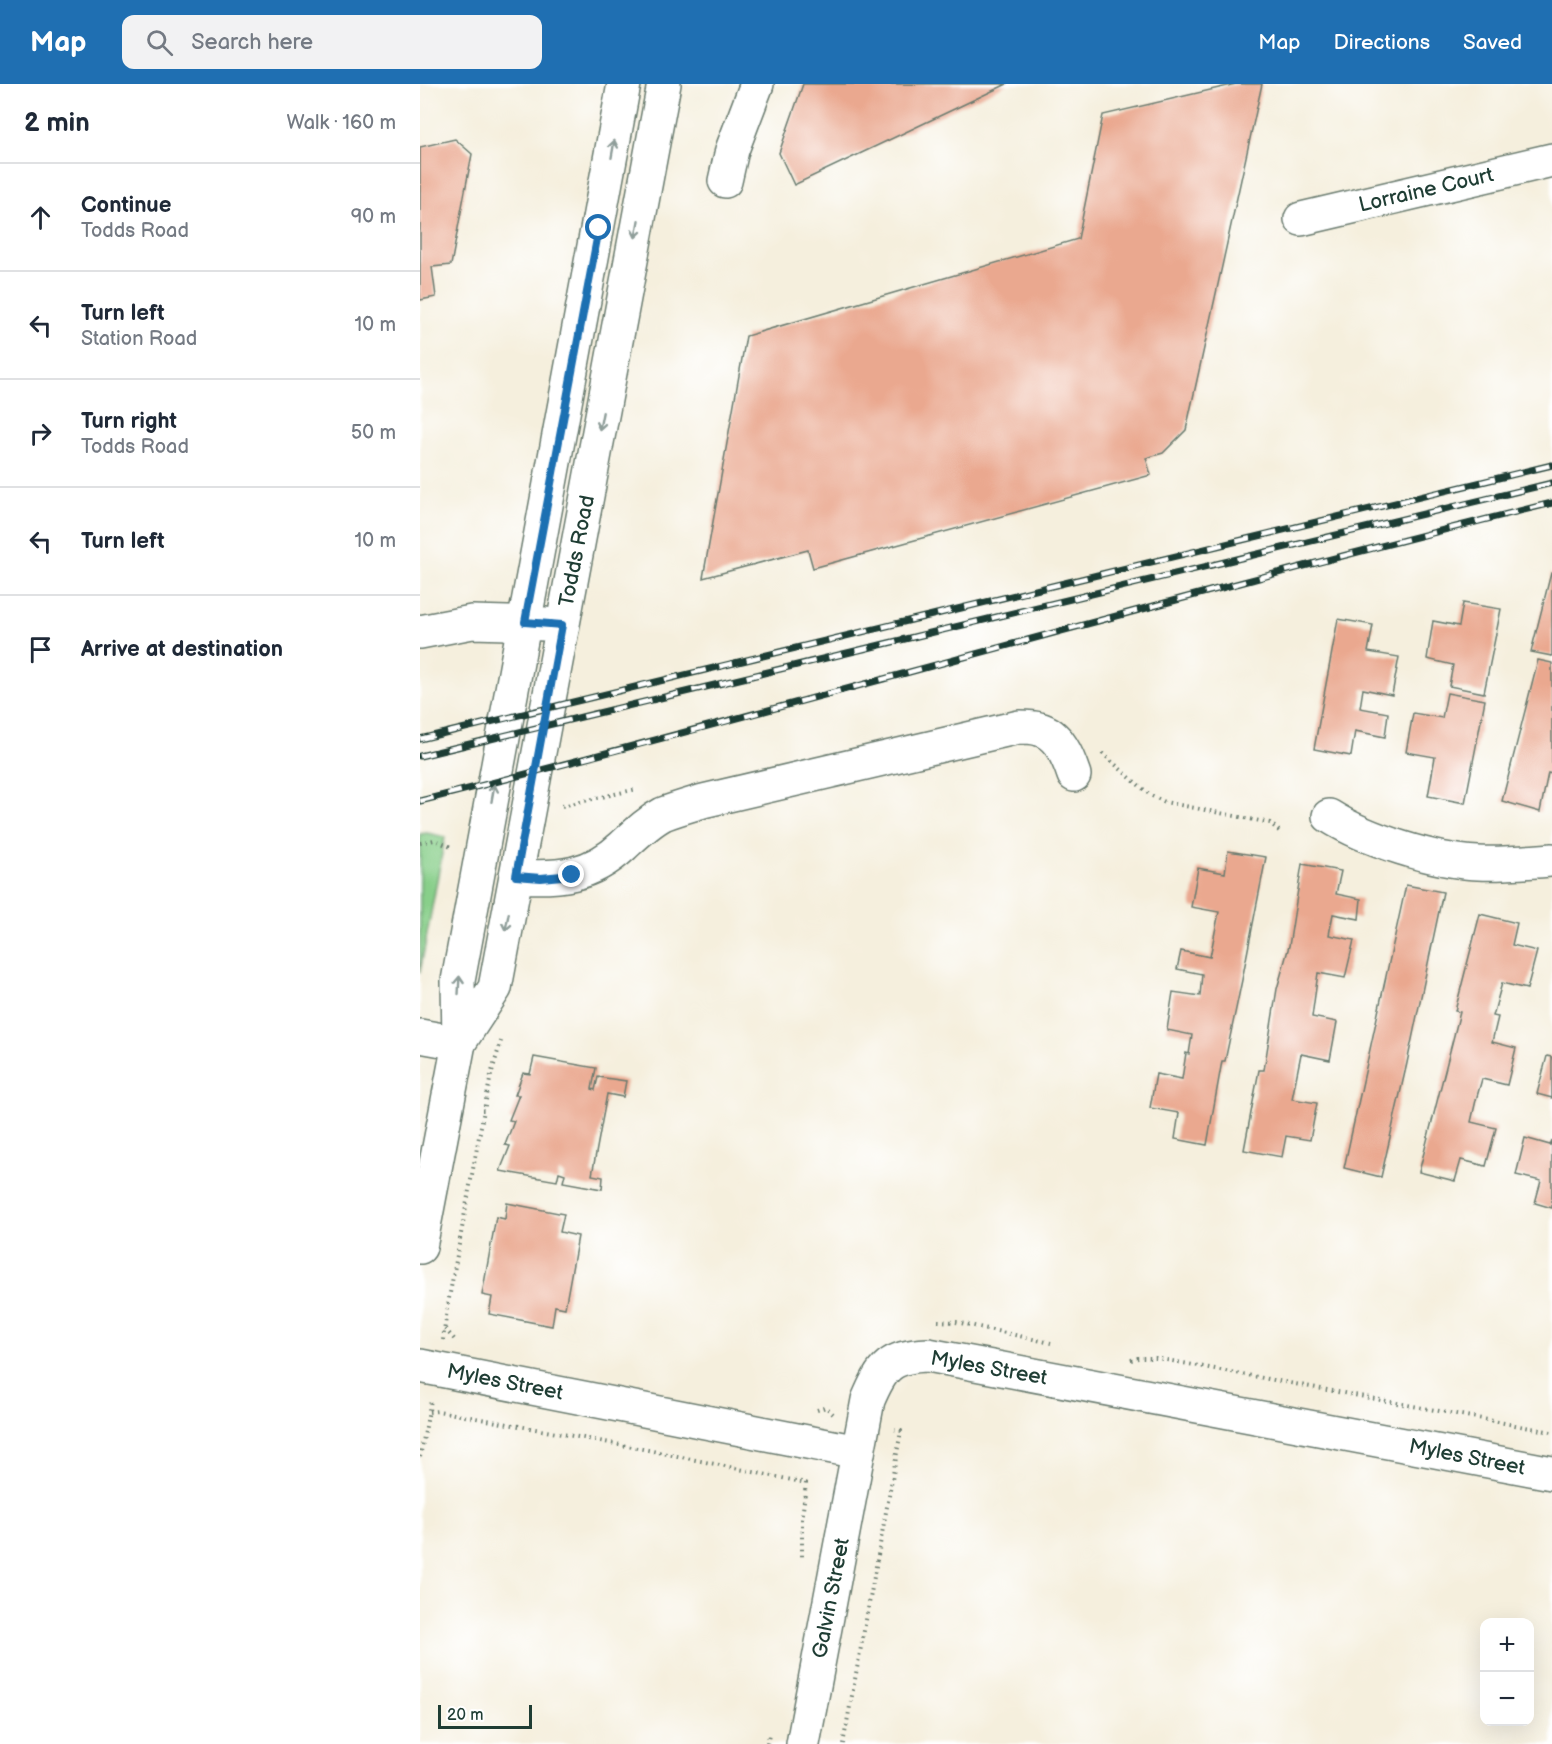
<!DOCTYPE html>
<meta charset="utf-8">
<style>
:root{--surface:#fff;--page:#f2f2f3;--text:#1f2937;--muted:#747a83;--line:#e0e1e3;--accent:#1f6fb2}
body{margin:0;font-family:"Balsamiq Sans",sans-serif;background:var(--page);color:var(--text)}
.controls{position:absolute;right:18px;bottom:18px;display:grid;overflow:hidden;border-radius:12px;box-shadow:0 6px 24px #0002}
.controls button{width:54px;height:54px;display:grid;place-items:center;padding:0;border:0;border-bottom:2px solid var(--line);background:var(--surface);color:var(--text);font:30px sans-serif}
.scale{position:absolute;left:18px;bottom:15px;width:94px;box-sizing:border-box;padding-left:6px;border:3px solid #1f3d34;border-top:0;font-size:16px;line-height:21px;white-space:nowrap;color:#1f3d34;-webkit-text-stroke:4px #fff;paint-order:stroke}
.stop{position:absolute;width:18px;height:18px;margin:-14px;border:4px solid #1f6fb2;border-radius:50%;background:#fff}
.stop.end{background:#1f6fb2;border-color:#fff;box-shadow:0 2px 6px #0008}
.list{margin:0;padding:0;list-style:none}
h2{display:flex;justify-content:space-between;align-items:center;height:78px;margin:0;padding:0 24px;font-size:26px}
h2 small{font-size:20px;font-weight:400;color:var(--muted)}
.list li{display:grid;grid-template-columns:39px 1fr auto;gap:18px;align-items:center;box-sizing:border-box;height:108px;padding:0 24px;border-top:2px solid var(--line)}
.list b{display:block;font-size:22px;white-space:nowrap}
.list p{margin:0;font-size:20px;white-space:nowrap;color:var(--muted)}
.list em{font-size:20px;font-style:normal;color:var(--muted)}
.icon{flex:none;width:33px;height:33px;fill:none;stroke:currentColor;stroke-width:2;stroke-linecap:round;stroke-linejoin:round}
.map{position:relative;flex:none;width:1132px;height:1660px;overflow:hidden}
header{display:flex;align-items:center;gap:36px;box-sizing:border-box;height:84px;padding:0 30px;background:var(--accent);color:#fff}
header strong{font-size:28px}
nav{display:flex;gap:33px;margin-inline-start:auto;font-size:21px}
.search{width:420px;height:54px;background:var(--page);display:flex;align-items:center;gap:15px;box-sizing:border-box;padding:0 21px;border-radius:12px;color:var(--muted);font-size:22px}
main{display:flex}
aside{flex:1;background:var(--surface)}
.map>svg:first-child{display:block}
</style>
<header>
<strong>Map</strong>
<div class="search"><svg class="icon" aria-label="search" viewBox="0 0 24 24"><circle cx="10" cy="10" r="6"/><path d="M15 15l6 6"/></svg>Search here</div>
<nav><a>Map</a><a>Directions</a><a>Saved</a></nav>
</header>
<main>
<aside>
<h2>2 min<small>Walk · 160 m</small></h2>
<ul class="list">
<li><svg class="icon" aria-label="ahead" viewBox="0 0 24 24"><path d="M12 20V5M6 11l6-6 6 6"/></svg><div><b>Continue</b><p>Todds Road</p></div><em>90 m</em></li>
<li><svg class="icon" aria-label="left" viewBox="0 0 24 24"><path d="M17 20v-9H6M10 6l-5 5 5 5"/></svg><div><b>Turn left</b><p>Station Road</p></div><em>10 m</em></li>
<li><svg class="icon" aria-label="right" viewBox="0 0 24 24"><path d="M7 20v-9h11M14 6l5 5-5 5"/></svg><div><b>Turn right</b><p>Todds Road</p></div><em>50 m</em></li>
<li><svg class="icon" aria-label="left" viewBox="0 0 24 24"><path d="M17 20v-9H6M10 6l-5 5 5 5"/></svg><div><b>Turn left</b></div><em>10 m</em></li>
<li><svg class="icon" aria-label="arrive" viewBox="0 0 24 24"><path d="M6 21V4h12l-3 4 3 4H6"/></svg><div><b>Arrive at destination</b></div></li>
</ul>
</aside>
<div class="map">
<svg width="1132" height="1660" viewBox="0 0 1132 1660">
<rect width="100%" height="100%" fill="#fff"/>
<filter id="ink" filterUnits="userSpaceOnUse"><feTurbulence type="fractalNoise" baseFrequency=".0167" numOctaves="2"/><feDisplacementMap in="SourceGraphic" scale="12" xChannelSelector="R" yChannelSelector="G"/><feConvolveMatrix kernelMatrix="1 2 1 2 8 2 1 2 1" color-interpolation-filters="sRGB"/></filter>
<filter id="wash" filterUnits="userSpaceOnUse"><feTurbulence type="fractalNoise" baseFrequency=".008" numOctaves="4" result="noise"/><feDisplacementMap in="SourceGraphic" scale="24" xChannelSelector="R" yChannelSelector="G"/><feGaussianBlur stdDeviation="1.35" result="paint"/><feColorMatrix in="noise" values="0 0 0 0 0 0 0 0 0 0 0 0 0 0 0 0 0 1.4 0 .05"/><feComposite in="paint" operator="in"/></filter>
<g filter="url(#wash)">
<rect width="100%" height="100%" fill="#f5efdd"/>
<polygon fill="#88cf8a" stroke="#54865f" stroke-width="1.5" points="7,749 25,753 0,888 0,750"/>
<g id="blocks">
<g fill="#eaa88f">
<polygon points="383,0 587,0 374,101 359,69"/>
<polygon points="816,0 842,0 766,346 743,369 726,374 731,391 393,484 388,466 283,494 326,252 658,155 683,31"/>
<polygon points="35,55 52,70 31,181 12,183 16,213 0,216 0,63"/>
<polygon points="1131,489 1132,489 1132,572 1111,568"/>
<polygon points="1043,519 1081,525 1064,609 1029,602 1033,581 1007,575 1013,537 1039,542"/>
<polygon points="918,535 953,541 948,568 979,573 972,611 943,605 940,624 968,629 965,653 935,647 931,672 894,665"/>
<polygon points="1118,576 1132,579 1132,690 1128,689 1120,728 1082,717"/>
<polygon points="1027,609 1065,616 1045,719 1008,712 1015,673 986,668 993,629 1022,634"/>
<polygon points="808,767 846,773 822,896 805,977 802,977 787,1061 755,1055 759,1029 730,1024 736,990 762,995 766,969 769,970 772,951 747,946 753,908 780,912 782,890 757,885 761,867 790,873 799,828 771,823 778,784 805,789"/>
<polygon points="882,780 921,787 916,810 941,815 939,835 913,830 909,851 934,856 925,894 898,889 892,933 917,938 910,976 881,970 872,1015 897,1019 890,1056 866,1052 862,1073 824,1066 839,986 844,986 857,905 869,862"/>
<polygon points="986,801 1023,808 987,979 961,1093 924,1084"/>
<polygon points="1060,830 1097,839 1092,861 1117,867 1107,905 1082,899 1073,932 1078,933 1072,958 1096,964 1087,1001 1062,995 1056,1016 1051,1038 1076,1044 1066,1082 1041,1076 1035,1097 999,1088 1040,928 1035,927"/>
<polygon points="1127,972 1132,973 1132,1014 1117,1010"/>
<polygon points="114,973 176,984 172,1005 175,1006 178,993 206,997 203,1013 187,1010 172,1091 183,1093 182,1105 143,1098 145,1090 139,1088 137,1097 80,1087 90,1062 85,1061 94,1037 89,1036 99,1011 95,1011 103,989 110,990"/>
<polygon points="1105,1054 1130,1061 1132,1056 1132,1124 1115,1119 1121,1097 1096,1091"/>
<polygon points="87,1119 144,1130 140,1148 158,1152 145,1224 135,1222 132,1242 69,1230 72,1213 62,1211 76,1133 85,1135"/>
</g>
</g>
</g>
<g filter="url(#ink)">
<use href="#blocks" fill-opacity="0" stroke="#6a7b6f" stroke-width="1.5"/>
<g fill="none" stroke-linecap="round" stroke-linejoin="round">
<g stroke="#6a7b6f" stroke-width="36">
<g id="minor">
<polyline points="305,97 312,66 337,0"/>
<polyline points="881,135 1132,76"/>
<polyline points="0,548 52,538 126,540"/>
<path d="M 909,732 C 947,756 1014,777 1058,779 C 1083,780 1107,778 1132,776"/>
<path d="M 96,792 C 139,795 171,792 203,762 C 216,750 228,738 243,730 C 256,725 270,721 283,717 L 599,643 C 605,643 613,643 619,645 C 639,650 648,673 654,691"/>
<polyline points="0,952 39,959"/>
<polyline points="39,959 75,904 244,0"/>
<polyline points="0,1163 39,959 38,897 204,0"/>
<polyline points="0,1282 438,1368"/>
<path d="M 383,1660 L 448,1316 C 462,1283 470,1272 508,1271 L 1132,1389"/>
</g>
</g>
<g stroke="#6a7b6f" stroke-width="4" stroke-dasharray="1.5 4.5" stroke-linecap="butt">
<polyline points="682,669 730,711 745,718 850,739 859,747"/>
<polyline points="142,722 217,705"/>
<polyline points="0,759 14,756 31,763"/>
<polyline points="62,1026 64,1026 71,991 81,957"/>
<polyline points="518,1237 536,1238 631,1259"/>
<polyline points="25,1245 35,1256"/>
<polyline points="23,1256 27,1225 64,1026"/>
<polyline points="711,1276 718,1274 736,1274 1132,1348"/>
<polyline points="397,1326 406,1323 413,1330"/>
<polyline points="9,1328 18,1327 228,1366 386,1399 382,1435 382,1475"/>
<polyline points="0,1373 11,1316"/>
<polyline points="347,1660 349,1651"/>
<polyline points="423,1660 481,1347 475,1346"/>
</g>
<use href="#minor" stroke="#fff" stroke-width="33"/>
<g stroke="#1f3d34" stroke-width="7">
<g id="rail">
<polyline points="0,655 1132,381"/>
<polyline points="0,672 1132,399"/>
<path d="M 0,717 C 379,622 753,512 1132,419"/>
</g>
</g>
<use href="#rail" stroke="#fff" stroke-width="4.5" stroke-dasharray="14" stroke-linecap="butt"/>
</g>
<defs><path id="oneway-shaft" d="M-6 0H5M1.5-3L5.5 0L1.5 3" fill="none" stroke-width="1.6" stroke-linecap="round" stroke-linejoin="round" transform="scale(1.5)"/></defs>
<g stroke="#8f9e9a">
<use href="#oneway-shaft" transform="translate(193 65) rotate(-80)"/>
<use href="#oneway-shaft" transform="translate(217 145) rotate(100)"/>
<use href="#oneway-shaft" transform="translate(181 337) rotate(101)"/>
<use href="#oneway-shaft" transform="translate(73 709) rotate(-80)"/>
<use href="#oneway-shaft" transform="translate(87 838) rotate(101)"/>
<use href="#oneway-shaft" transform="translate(39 901) rotate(-87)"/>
</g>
</g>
<g fill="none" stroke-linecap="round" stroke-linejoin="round" filter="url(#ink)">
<polyline stroke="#1f6fb2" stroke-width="8" points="152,791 121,794 96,792 142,541 105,538 179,144"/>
</g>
<g text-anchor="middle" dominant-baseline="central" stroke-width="5" stroke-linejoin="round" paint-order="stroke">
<g font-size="21" fill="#1f3d34" stroke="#fff">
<text transform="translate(1006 106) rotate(-13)">Lorraine Court</text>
<text transform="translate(157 467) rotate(-79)">Todds Road</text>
<text transform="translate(569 1284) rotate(10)">Myles Street</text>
<text transform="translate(85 1298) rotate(11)">Myles Street</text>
<text transform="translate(1047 1373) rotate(11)">Myles Street</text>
<text transform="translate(411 1514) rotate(-79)">Galvin Street</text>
</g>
</g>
</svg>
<div class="controls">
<button>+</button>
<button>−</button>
</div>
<div class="scale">20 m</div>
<div class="stop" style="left:179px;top:144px"></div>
<div class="stop end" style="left:152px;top:791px"></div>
</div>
</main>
